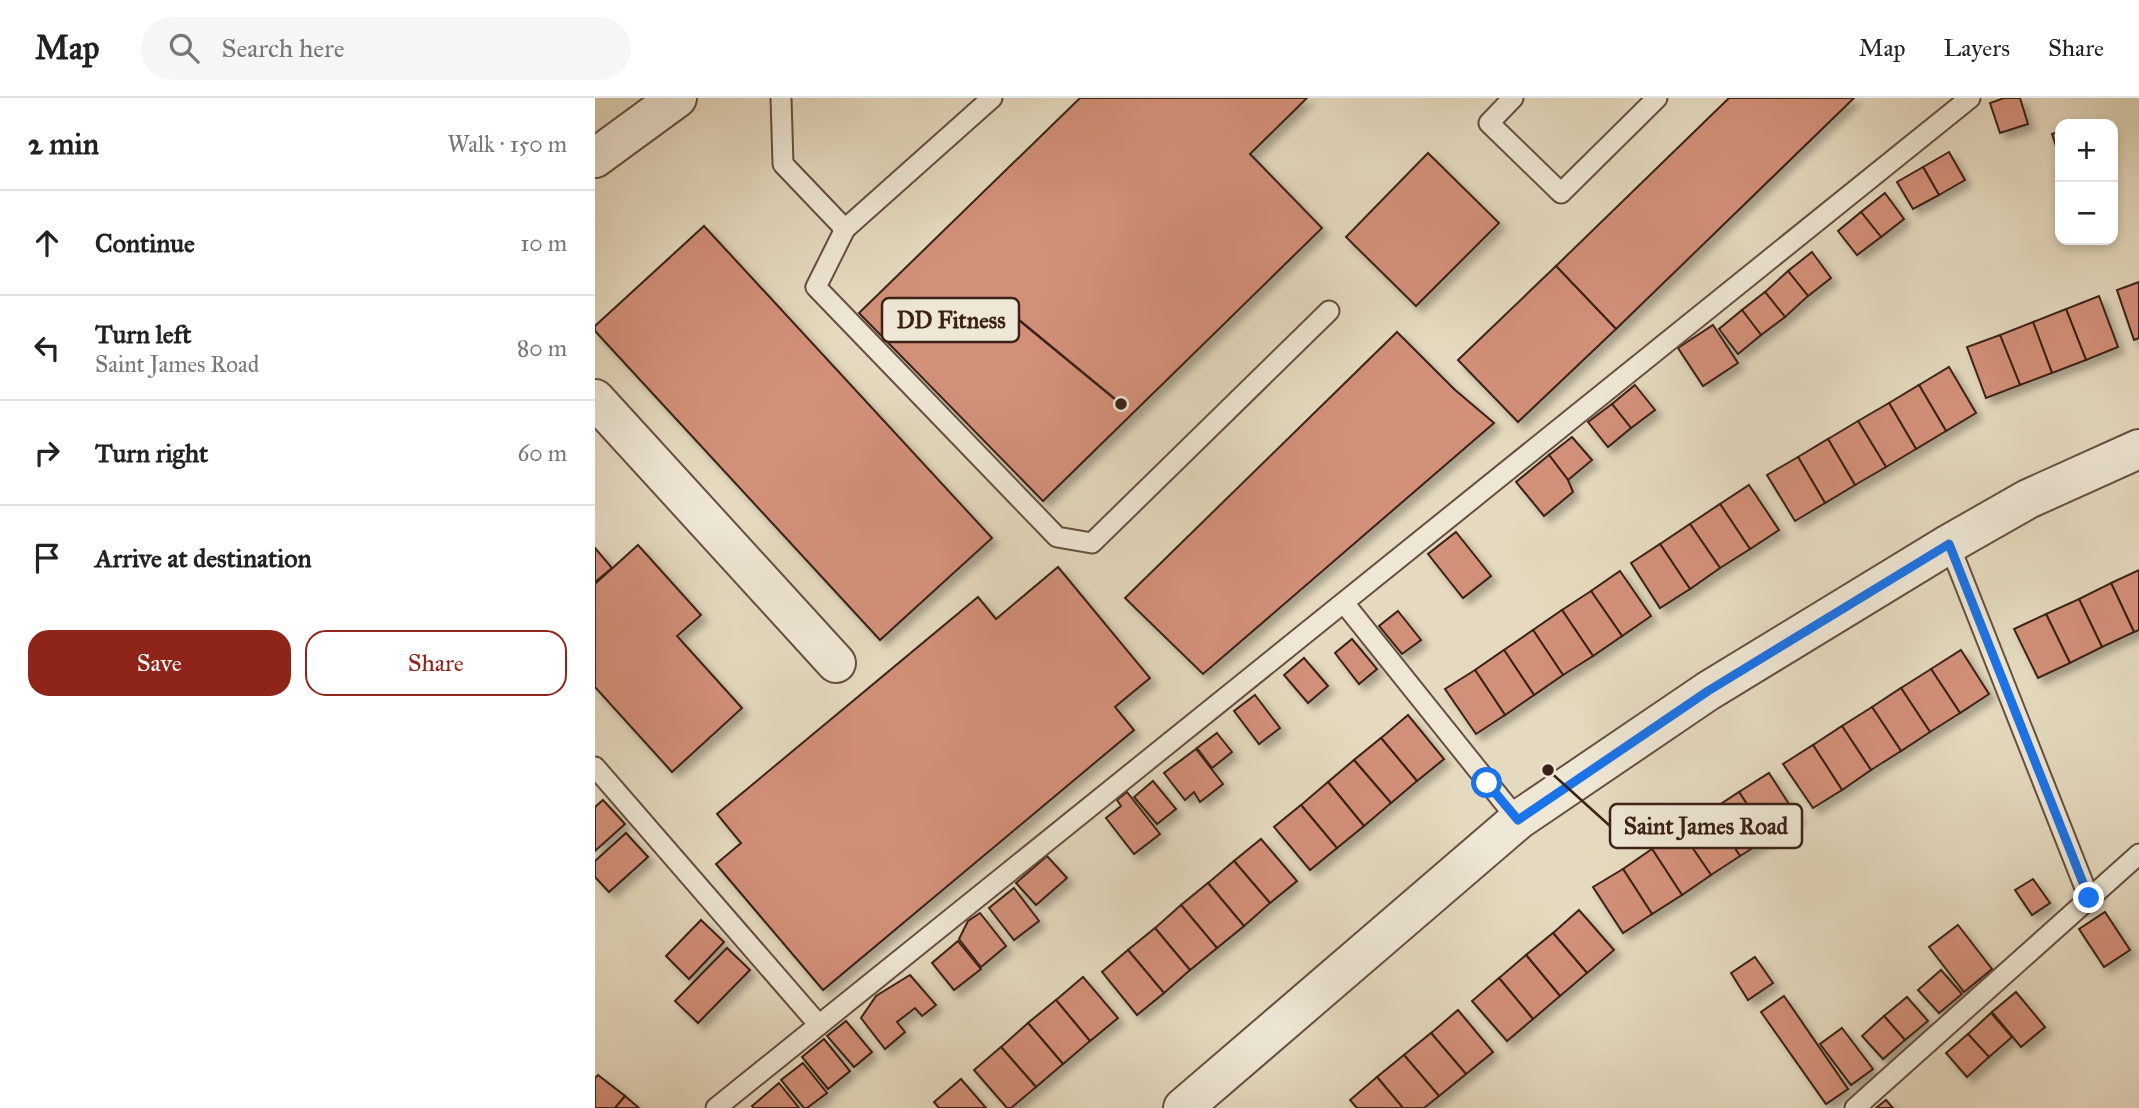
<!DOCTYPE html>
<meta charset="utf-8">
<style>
:root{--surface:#fff;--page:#f6f6f6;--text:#222;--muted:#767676;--line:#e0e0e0;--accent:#8f2418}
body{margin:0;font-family:"IM FELL Great Primer",serif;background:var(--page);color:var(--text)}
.controls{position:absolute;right:21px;top:21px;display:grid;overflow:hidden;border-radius:14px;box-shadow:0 4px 10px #0003}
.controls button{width:63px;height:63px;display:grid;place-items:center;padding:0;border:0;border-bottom:2px solid var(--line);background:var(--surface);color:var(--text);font:35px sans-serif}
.stop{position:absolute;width:21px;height:21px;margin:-16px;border:5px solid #1a73e8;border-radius:50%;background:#fff}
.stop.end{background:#1a73e8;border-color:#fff;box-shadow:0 2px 7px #0008}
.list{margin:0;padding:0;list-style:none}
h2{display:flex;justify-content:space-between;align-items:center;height:91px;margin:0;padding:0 28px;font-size:30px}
h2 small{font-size:23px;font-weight:400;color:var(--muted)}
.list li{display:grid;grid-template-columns:46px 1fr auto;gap:21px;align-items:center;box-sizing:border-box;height:105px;padding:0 28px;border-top:2px solid var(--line)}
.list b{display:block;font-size:26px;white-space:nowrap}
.list p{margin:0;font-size:23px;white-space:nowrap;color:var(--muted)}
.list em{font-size:23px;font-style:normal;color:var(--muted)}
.actions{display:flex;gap:14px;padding:21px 28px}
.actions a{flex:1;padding:16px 0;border:2px solid var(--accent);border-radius:21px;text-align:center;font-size:24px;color:var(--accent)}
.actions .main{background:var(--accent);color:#fff}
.icon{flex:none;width:38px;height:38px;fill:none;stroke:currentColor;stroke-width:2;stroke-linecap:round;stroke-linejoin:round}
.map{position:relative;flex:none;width:1544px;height:1010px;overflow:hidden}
header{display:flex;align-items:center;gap:42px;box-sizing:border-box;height:98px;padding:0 35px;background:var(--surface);border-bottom:2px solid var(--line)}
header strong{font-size:33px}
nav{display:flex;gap:38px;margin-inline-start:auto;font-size:24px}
.search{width:490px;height:63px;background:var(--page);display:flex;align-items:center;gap:18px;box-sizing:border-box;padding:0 24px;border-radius:38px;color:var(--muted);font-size:26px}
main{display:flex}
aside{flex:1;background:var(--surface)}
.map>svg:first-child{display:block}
</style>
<header>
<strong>Map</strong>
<div class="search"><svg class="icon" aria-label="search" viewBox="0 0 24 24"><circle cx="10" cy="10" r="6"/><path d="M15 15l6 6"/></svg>Search here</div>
<nav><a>Map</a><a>Layers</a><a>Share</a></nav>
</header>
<main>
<aside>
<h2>2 min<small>Walk · 150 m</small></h2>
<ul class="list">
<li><svg class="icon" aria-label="ahead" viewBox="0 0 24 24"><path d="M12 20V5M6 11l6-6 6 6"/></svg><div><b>Continue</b></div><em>10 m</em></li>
<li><svg class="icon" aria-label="left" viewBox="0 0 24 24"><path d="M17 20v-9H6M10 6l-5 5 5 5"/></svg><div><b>Turn left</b><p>Saint James Road</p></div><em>80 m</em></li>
<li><svg class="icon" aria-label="right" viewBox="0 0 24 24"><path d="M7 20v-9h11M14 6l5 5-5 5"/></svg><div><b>Turn right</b></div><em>60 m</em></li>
<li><svg class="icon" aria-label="arrive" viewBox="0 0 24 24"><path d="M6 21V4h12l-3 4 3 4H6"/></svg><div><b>Arrive at destination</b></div></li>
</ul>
<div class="actions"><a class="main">Save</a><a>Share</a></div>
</aside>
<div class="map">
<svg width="1544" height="1010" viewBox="0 0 1544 1010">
<defs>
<filter id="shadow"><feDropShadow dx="6" dy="6" stdDeviation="3.5" flood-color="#0004"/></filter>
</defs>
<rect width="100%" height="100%" fill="#e5dabf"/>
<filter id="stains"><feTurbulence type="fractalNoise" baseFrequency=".00286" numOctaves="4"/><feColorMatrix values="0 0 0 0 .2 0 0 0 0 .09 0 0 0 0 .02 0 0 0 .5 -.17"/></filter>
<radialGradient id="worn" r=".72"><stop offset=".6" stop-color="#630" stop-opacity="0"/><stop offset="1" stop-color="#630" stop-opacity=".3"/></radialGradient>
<g fill="#d39079" stroke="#3b2117" stroke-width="2" filter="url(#shadow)">
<polygon points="485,0 712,0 655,56 727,130 448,403 264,215"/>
<polygon points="1134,0 1259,0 1021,231 961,168"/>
<polygon points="1409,0 1425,0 1433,26 1405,35 1395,5"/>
<polygon points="1465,33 1465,60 1457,36"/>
<polygon points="1354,54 1370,82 1344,97 1328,69"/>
<polygon points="833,55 904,125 821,208 751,139"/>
<polygon points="1328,69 1344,97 1318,111 1302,84"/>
<polygon points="1290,95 1309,121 1286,139 1266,114"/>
<polygon points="1266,114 1286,139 1262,157 1243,133"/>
<polygon points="109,128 397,440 285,542 0,233 0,228"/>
<polygon points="1217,154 1236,180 1213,198 1193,173"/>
<polygon points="961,168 1021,231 923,324 863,262"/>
<polygon points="1193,173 1213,198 1190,219 1170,194"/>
<polygon points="1544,184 1544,240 1539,242 1522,192"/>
<polygon points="1170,194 1190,219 1166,237 1147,212"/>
<polygon points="1504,198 1523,249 1491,262 1471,211"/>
<polygon points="1471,211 1491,262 1457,275 1438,224"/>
<polygon points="1147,212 1166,237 1143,256 1124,231"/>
<polygon points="1438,224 1457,275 1425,287 1405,237"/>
<polygon points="1118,227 1143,265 1108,288 1083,250"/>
<polygon points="802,234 859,291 899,325 608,576 530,500"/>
<polygon points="1405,237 1425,287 1391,300 1372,249"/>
<polygon points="1354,269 1381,315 1351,333 1324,287"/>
<polygon points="1040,287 1060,312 1036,330 1017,306"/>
<polygon points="1324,287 1351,333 1321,351 1294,305"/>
<polygon points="1294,305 1321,351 1291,369 1263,323"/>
<polygon points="1017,306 1036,330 1013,349 993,324"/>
<polygon points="1263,323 1291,369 1260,387 1233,341"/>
<polygon points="977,339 997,362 973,382 954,357"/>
<polygon points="1233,341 1260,387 1230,405 1203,359"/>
<polygon points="954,357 973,382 978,394 949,418 921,384"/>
<polygon points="1203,359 1230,405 1200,423 1172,377"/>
<polygon points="1154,387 1184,432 1155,451 1125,406"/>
<polygon points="1125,406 1155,451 1125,470 1095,426"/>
<polygon points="1095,426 1125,470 1095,491 1065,446"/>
<polygon points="861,434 896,478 868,500 833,456"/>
<polygon points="1065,446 1095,491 1065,510 1036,465"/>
<polygon points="43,447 106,517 82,538 147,610 77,674 0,589 0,486"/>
<polygon points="0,450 17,470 0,484"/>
<polygon points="463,469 555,580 520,609 539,632 228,892 121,766 146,745 122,716 383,499 401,521"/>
<polygon points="1544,472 1544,532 1539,534 1516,485"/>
<polygon points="1025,473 1056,518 1027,538 996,493"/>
<polygon points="1516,485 1539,534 1507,549 1484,501"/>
<polygon points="996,493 1027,538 998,558 967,512"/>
<polygon points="1484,501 1507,549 1475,565 1451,516"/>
<polygon points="967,512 998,558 968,577 938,532"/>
<polygon points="803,513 826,542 807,556 784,528"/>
<polygon points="1451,516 1475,565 1443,580 1419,531"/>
<polygon points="938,532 968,577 939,597 909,552"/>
<polygon points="757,541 782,571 764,586 740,555"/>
<polygon points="909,552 939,597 910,617 880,572"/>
<polygon points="1366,552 1394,596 1365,615 1336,571"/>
<polygon points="709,560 733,588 713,605 689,577"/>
<polygon points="1336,571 1365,615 1335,634 1306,590"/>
<polygon points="880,572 910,617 881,636 850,591"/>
<polygon points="1306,590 1335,634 1306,653 1277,609"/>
<polygon points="660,597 685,630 664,646 639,613"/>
<polygon points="1277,609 1306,653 1276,672 1247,628"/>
<polygon points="813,617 849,661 822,683 786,640"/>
<polygon points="1247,628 1276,672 1247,692 1218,647"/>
<polygon points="622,635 637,654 617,670 602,650"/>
<polygon points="786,640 822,683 796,705 759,662"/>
<polygon points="1218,647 1247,692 1218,710 1188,666"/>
<polygon points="601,651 628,686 605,704 599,694 590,702 569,675"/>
<polygon points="759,662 796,705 769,728 733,684"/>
<polygon points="1174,675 1203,720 1174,740 1144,694"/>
<polygon points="558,683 581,711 562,726 539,699"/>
<polygon points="733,684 769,728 742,750 706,707"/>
<polygon points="532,694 565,736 539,756 511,720 526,708 522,702"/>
<polygon points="1144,694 1174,740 1145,758 1115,713"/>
<polygon points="8,702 30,726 0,753 0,709"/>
<polygon points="706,707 742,750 715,772 679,729"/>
<polygon points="1115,713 1145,758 1116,777 1086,733"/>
<polygon points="1086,733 1116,777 1087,797 1057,751"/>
<polygon points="31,735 53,759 14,794 0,779 0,763"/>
<polygon points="666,741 702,783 675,805 639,763"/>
<polygon points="1057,751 1087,797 1057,816 1028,771"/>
<polygon points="452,758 472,780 441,807 421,785"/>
<polygon points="639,763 675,805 649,828 613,785"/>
<polygon points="1028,771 1057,816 1028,835 998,789"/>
<polygon points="1438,781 1455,805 1437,817 1420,792"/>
<polygon points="613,785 649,828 622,850 586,807"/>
<polygon points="419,790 444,823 419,842 394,810"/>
<polygon points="586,807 622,850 595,872 560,830"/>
<polygon points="984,812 1019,852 992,875 958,835"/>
<polygon points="1510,814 1535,852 1509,869 1484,831"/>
<polygon points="385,815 411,848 386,869 364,841 373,823"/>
<polygon points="106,822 129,844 94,881 71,858"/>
<polygon points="1363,827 1397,871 1369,894 1334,849"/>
<polygon points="560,830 595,872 569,895 533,852"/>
<polygon points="958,835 992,875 965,898 931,857"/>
<polygon points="363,843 386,871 359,892 337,865"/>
<polygon points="132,850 155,872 103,925 80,903"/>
<polygon points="533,852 569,895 542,917 507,874"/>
<polygon points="931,857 965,898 938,921 904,880"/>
<polygon points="1160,859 1178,885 1153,902 1136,875"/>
<polygon points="1346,872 1367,896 1344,915 1323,892"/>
<polygon points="315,877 341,907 327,918 320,910 302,924 310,934 290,951 266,920 281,898"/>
<polygon points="488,879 523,920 495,943 461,902"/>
<polygon points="904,880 938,921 912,943 877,903"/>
<polygon points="1421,894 1450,929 1426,949 1397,914"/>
<polygon points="1189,898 1253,991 1231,1006 1166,914"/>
<polygon points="1312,899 1333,923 1310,942 1289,918"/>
<polygon points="461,902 495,943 468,966 433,925"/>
<polygon points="863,912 898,954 871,976 836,935"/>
<polygon points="1396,915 1417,939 1394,959 1373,936"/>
<polygon points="1289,918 1310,942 1288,961 1267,938"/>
<polygon points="251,923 277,954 259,969 232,938"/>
<polygon points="433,925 468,966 441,989 406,949"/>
<polygon points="1247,930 1278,971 1256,987 1225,946"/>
<polygon points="836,935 871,976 844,998 809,957"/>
<polygon points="1373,936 1394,959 1372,979 1351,955"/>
<polygon points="229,941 255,973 233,991 207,959"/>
<polygon points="406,949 441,989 416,1010 412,1010 379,972"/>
<polygon points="809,957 844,998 829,1010 808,1010 782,979"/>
<polygon points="208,965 232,995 212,1010 209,1010 186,982"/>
<polygon points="3,977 30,998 20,1010 0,1010 0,980"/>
<polygon points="782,979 808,1010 762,1010 755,1002"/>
<polygon points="366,981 391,1010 344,1010 339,1004"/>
<polygon points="184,985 204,1010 159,1010 157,1008"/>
<polygon points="30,998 44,1010 20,1010"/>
<polygon points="1291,1002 1298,1010 1281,1010"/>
</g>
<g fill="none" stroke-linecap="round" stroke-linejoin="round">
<g stroke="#664f41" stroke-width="23">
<g id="service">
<polyline points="186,0 188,66 250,131 397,0"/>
<polyline points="918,0 894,25 966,95 1062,0"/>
<polyline points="250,131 221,189 462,439 497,445 734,213"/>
<polyline points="1354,446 1494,800"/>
<polyline points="749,505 923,722"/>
<polyline points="0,669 224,927 121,1010"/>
<polyline points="224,927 1375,0"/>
<polyline points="1260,1010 1544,756"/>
</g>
</g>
<g stroke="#664f41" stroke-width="42">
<g id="minor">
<polyline points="0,60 82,0"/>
<polyline points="0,301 241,565"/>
</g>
</g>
<g stroke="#664f41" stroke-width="42">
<polyline id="tertiary" points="588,1010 923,722 1113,593 1354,446 1433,401 1544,351"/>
</g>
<use href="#service" stroke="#eee7d5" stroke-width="19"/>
<use href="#minor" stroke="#eee7d5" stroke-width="38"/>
<use href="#tertiary" stroke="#eee7d5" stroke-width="38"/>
</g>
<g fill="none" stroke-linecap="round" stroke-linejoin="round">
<polyline stroke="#1a73e8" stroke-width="9" points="892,685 923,722 1113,593 1354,446 1494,800"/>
</g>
<path fill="none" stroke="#3b2117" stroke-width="2.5" d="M526 306L424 222M953 672L1015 728"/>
<g fill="#3b2117" stroke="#eee7d5" stroke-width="2.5">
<circle cx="526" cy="306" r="7"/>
<circle cx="953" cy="672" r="7"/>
</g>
<g fill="#eee7d5" stroke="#3b2117" stroke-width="2.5">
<rect x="287" y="200" width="137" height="44" rx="7"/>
<rect x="1015" y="706" width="192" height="44" rx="7"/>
</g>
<g font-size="23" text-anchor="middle" font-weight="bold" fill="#3b2117">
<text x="356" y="230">DD Fitness</text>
<text x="1111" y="736">Saint James Road</text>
</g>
<rect width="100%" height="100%" filter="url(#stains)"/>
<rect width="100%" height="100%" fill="url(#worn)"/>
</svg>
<div class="controls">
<button>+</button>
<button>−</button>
</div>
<div class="stop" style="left:892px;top:685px"></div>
<div class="stop end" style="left:1494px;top:800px"></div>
</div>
</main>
